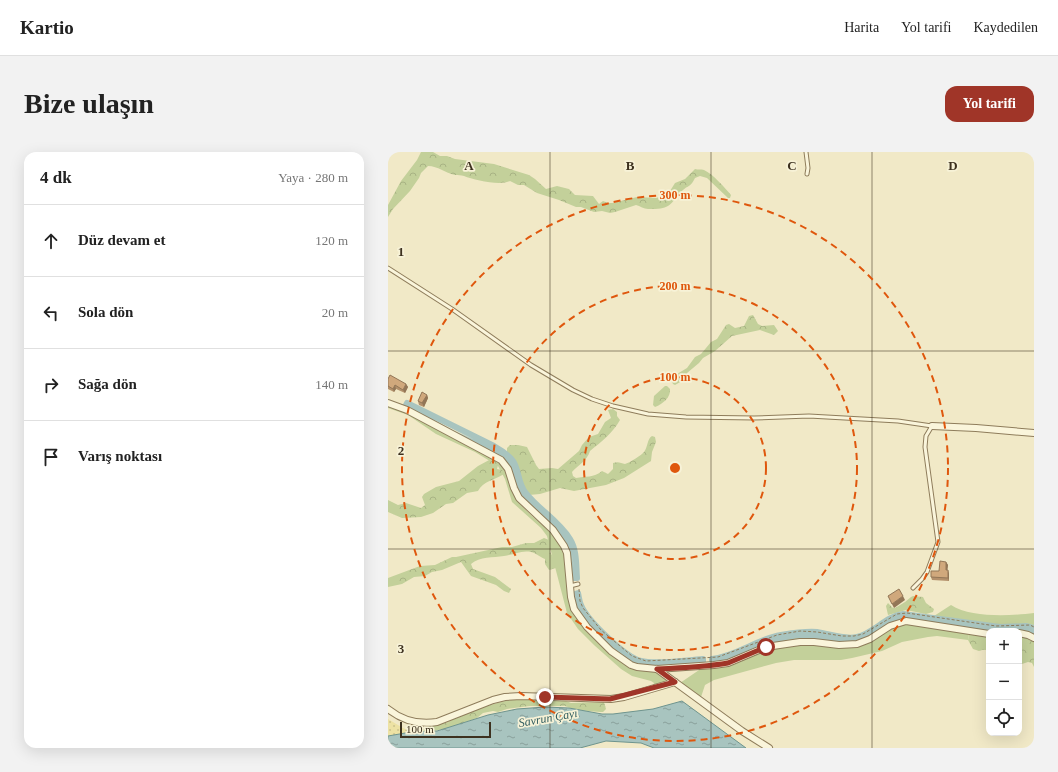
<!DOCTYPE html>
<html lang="tr">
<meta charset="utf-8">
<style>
:root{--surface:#fff;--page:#f2f2f2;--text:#222;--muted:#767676;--line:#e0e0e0;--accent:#a03528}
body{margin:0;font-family:"Times New Roman",serif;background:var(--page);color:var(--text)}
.controls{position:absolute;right:12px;bottom:12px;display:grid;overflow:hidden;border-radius:8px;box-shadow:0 4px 16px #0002}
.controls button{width:36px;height:36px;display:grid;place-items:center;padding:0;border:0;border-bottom:1px solid var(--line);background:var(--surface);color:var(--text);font:20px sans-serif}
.scale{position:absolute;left:12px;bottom:10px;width:91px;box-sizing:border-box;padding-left:4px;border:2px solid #3d311f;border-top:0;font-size:11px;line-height:14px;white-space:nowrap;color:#3d311f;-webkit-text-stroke:3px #f7f2d7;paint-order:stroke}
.stop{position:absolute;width:12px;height:12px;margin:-9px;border:3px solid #a03528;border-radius:50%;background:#fff}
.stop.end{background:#a03528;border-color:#fff;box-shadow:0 1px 4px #0008}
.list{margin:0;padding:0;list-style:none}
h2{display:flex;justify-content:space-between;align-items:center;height:52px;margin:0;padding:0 16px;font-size:17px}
h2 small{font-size:13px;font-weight:400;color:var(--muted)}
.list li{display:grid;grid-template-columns:26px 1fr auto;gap:12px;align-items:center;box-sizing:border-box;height:72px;padding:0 16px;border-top:1px solid var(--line)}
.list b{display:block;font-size:15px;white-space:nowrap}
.list em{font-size:13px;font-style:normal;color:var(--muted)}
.icon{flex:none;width:22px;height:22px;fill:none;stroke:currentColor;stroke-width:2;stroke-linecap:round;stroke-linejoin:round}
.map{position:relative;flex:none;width:646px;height:596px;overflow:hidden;border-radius:12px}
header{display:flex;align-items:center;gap:24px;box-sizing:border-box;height:56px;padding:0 20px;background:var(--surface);border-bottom:1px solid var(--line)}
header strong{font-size:19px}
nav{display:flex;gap:22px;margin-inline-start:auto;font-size:14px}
.intro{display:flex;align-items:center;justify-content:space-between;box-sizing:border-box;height:96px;padding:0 24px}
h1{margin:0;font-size:28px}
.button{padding:10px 18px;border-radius:12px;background:var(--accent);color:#fff;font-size:14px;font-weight:700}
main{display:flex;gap:24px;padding:0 24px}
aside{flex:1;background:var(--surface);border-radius:12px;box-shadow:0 4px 16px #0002}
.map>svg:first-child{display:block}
</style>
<header>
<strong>Kartio</strong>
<nav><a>Harita</a><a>Yol tarifi</a><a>Kaydedilen</a></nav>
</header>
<div class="intro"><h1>Bize ulaşın</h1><a class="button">Yol tarifi</a></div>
<main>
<aside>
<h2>4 dk<small>Yaya · 280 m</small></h2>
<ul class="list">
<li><svg class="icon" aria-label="ahead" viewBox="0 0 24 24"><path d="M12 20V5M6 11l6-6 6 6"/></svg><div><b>Düz devam et</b></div><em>120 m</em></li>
<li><svg class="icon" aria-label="left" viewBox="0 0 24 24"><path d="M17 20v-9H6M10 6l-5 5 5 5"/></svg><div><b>Sola dön</b></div><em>20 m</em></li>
<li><svg class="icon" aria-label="right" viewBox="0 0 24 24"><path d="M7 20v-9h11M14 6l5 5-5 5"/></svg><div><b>Sağa dön</b></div><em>140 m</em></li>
<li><svg class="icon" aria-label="arrive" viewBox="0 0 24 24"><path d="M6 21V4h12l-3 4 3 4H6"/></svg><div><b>Varış noktası</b></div></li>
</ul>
</aside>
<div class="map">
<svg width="646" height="596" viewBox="0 0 646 596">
<defs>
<pattern id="forest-crowns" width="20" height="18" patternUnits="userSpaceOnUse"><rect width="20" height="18" fill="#c3d09a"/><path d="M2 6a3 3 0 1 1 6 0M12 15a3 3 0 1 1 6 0" fill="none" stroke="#a8b384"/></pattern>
<pattern id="sand-dots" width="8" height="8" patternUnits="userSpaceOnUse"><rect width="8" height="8" fill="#ede2a4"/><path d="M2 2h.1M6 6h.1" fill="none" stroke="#ccc28d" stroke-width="1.8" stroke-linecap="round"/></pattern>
<pattern id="water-ripples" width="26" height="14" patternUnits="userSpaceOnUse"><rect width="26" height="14" fill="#a8c4bf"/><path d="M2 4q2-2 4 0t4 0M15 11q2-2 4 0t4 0" fill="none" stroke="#8aa09b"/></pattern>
</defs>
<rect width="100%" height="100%" fill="#f1e9c7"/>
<g fill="#c3d09a">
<path d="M 0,253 C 25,263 47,277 71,289 C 81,294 101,302 109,308 C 122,319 121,336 130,349 C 144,368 167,378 176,401 L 181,452 C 188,473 223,506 243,515 C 253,521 273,515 278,529 L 272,532 L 265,534 L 266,531 L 263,529 L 244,524 L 233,517 L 206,493 L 190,477 L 179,461 L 159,384 L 153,376 L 124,350 L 117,327 L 110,314 L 87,300 L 48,282 L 20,263 L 0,256 Z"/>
<path d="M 563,453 C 583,466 622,464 646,461 L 646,473 L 637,472 L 615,473 L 546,464 Z"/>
<path d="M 514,465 L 607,478 L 640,477 L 646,479 L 646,484 L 631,479 L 601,479 L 522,468 L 479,487 L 467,490 L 395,490 L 345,507 L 331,510 C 359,502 380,487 410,484 C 431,482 453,494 474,487 C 488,482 499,468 514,465 Z"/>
<polygon points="518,472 583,482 581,482 580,488 549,484 540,485 514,490 494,499 464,506 453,508 406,508 388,511 326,528 317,533 313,545 292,531 314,516 376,497 418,491 453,495 500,477"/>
</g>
<g fill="url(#forest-crowns)">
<path d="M 33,0 L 45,0 L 52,4 L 59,4 L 67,7 L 106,12 L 141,23 L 147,27 L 158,37 L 169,34 L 181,37 L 187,43 L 205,44 L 211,52 L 215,49 L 220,51 L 225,51 L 249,45 L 268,46 L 275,44 L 282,39 L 287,31 L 297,27 L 307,17 C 310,18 313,17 316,18 C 325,22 337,36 343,43 L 342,46 L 340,46 L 319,26 L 312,24 L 307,26 C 302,36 300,33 294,39 C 280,55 282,57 260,57 C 256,57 252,54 248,53 L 227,60 L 222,61 L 214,59 L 206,60 L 193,55 L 188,55 L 171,48 L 149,41 L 136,33 L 130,33 L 122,29 C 112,34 86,28 76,24 C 73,23 70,23 67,23 C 57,21 50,14 40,14 L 33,21 L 31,26 L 22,39 L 5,57 L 0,65 L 0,53 L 13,29 L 29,8 Z"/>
<polygon points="365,163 370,172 374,174 386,173 390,179 386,183 372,178 344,184 327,199 315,206 311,211 299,221 294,229 287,233 285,232 283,228 284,225 299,216 307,205 313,202 323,190 329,187 338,173 341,172 347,176 356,174 361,164"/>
<path d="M 277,234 L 279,234 L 282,237 C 283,245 275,252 267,255 L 265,253 L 266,244 Z"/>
<path d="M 225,257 L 229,260 L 229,264 L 232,268 C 224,282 214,289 202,299 C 199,309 190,313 184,320 L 185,324 L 188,326 C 197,324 206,326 214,319 L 220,322 L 225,317 L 225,311 C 230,309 233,311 237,312 C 241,311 254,303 256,300 C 260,295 259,287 264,284 L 267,285 L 268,290 L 264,300 L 263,309 L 236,326 L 218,333 L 186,339 L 172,336 L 152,342 L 141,343 L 133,331 L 129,312 L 119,300 L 119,296 L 122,293 L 130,293 L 139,295 L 148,313 L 151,317 L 164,316 L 170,317 L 191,299 L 194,293 L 201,285 L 210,282 L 217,270 L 223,266 L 220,258 Z"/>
<path d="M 103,307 L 109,309 L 110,313 L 109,317 L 114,318 L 116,322 C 107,328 95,329 90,339 L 79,341 L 65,351 L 58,352 L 45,361 L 33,365 L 14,366 L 0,360 L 0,348 L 10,353 L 18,351 L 33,356 L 37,353 L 34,345 L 36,342 L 48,335 L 71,329 L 90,314 Z"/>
<path d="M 156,386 L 161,388 L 164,392 L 162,400 C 165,405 169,409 168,416 L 161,418 L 157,412 L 157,407 C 152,405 148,401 143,400 C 133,398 125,403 116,404 C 105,406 92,404 83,412 L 85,417 L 107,425 L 123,437 L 121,441 L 116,439 L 108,433 L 83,424 L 73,410 L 54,418 L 44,420 L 37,424 L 26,425 L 14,432 L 0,435 L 0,426 L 32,414 L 47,413 L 64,405 L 68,405 L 114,395 L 124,395 L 138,391 L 146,391 Z"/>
<polygon points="525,444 535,445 538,451 546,457 545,460 538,462 518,458 500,463 498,454 500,451 505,456 507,456 517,450 523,445"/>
<polygon points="581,482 601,484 601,498 594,498 591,499 585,497 580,488"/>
<path d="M 631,484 C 636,484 643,486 646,490 L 646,515 L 644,511 L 640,510 L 631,513 Z"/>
<path d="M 129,547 L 178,549 L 183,551 L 214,550 L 216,550 L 218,557 L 215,560 L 212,560 L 188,558 L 177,554 L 142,554 L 119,557 L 110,560 L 105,559 L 95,561 L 89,566 L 57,577 L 36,580 L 34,578 C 39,573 54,571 61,570 L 62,567 C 69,568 76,562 83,560 C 98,554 113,549 129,547 Z"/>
</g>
<polygon fill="url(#sand-dots)" points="0,567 15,576 23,580 0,584"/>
<polygon fill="url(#water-ripples)" stroke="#6e948e" points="294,549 358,596 266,596 253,591 218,589 192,596 0,596 0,584 23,580 49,579 100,563 129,557 157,555 181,556 214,562 225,562 265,557"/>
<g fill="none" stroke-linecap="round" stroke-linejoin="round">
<g stroke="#a8c4bf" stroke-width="6">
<path d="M 19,251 L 106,294 C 113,298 120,302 125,309 C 131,318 130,331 137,340 C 150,357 171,369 182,387 C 189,398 188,413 189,426 L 185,426 C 180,416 184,402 178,391 C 171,376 147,359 136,346 C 126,336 128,321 120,311 C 109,299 81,289 66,282 C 50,274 35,265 20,257 L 18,253 Z"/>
<path d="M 190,441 C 191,445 191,449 193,453 C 199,468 237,505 253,509 C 269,513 298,508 315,507 L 315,510 C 299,512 262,516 247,512 C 233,507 196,470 189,457 C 187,452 186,447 187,442 Z"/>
<path d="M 646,476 L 638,474 L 612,475 L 515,462 C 498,464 486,481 469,485 C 456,488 442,482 429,480 C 417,479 405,481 393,483 C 369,487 349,504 324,507 L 324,509 C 337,514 365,496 378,491 C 392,486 410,481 426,484 C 441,486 456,491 471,488 C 487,484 498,468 514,465 L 607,478 L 640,477 L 646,479"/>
</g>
<g stroke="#8e7c5b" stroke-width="5">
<g id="service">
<polyline points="418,0 420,16 419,22"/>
<polyline points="0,116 64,157 143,213 185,238 204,247 225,254 260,262 298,265 366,266 421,264 510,269 544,274"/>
<polyline points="182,434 190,432"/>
<polyline points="525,436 534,427 539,420 550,390 537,295 538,284 544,274"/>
</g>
</g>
<g stroke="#8e7c5b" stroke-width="8">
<g id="minor">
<polyline points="0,251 19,258 113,308 120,317 126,336 131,346 165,378 176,394 179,401 183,445 186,457 199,475 223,499 243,513 249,515 269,517 326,513 340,511 378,495 412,490 426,490 451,493 469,492 482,487 502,474 518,469 601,482"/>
<polyline points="544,274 588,276 646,281"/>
<polyline points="631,481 640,483 646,486"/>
<polyline points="269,517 354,579 381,596"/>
<path d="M 0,557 C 15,569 30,573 49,570 L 105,548 L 117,545 L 133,544 L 223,547 L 236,545 L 287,530"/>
</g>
</g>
<polyline stroke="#8e7c5b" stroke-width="1" stroke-dasharray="3 2" stroke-linecap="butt" points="191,437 192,449 195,456 213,478 244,504 258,509 330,505 389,483 412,479 429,480 454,484 466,484 475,482 509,462 519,461 608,474 642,473 646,475"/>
<use href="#service" stroke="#faf5db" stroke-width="3"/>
<use href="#minor" stroke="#faf5db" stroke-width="6"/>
</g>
<g fill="#b3906b">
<polygon points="0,227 18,232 20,235 17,241 8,237 6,240 0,237"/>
<polygon points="39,243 40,246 36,255 31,253 30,249"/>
<polygon points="558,410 560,413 559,418 560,418 561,422 561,429 544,428 543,425 551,419"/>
</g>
<g fill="#927657">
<polygon points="18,232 20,235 17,241 15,238"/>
<polygon points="7,233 8,237 6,240 5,237"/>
<polygon points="39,243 40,246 36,255 34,251"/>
<polygon points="558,410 560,413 559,421 558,418"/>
<polygon points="560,418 561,422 561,429 560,426"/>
<polygon points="515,444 517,448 506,456 504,452"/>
</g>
<g fill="#d0a87c" stroke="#927657">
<polygon points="2,223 18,232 15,238 7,233 5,237 0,234 0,227"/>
<polygon points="34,240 39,243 34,251 30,249"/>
<polygon points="552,409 558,410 558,418 560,418 560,426 543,425 543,419 551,419"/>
<polygon points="511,437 515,444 504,452 500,444"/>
</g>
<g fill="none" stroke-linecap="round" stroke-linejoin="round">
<path stroke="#a03528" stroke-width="5" d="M 157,545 L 222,547 L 287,530 L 269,517 C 293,516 317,515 340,511 L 378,495"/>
</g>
<path fill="none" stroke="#3d311f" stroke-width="1" stroke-opacity="0.55" d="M 162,0 L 162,596M 323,0 L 323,596M 484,0 L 484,596M 0,199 L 646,199M 0,397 L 646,397"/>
<g fill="none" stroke="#df570d" stroke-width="2" stroke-dasharray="7 5">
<circle cx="287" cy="316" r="91"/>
<circle cx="287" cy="316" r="182"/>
<circle cx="287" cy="316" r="273"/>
</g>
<g text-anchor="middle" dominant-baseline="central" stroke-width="3.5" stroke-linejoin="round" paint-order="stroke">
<g font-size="12" font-style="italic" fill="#2e5b5e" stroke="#f7f2d7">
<text transform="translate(160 566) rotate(-10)">Savrun Çayı</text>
</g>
</g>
<g font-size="13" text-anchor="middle" font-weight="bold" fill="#3d311f" stroke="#f7f2d7" stroke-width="3.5" stroke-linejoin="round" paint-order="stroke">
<text x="81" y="18">A</text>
<text x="242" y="18">B</text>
<text x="404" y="18">C</text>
<text x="565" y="18">D</text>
<text x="13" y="104">1</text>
<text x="13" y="303">2</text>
<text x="13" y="501">3</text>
</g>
<circle cx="287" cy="316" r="6" fill="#df570d" stroke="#f7f2d7" stroke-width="2"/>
<g font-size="12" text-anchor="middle" font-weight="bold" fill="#df570d" stroke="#f7f2d7" stroke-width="3.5" stroke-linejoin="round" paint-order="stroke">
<text x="287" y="47">300 m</text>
<text x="287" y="138">200 m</text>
<text x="287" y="229">100 m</text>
</g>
</svg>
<div class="controls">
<button>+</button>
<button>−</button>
<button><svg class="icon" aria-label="locate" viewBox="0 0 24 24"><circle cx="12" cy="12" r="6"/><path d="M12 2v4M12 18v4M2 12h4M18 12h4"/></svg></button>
</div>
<div class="scale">100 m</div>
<div class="stop" style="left:378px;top:495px"></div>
<div class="stop end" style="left:157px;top:545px"></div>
</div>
</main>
